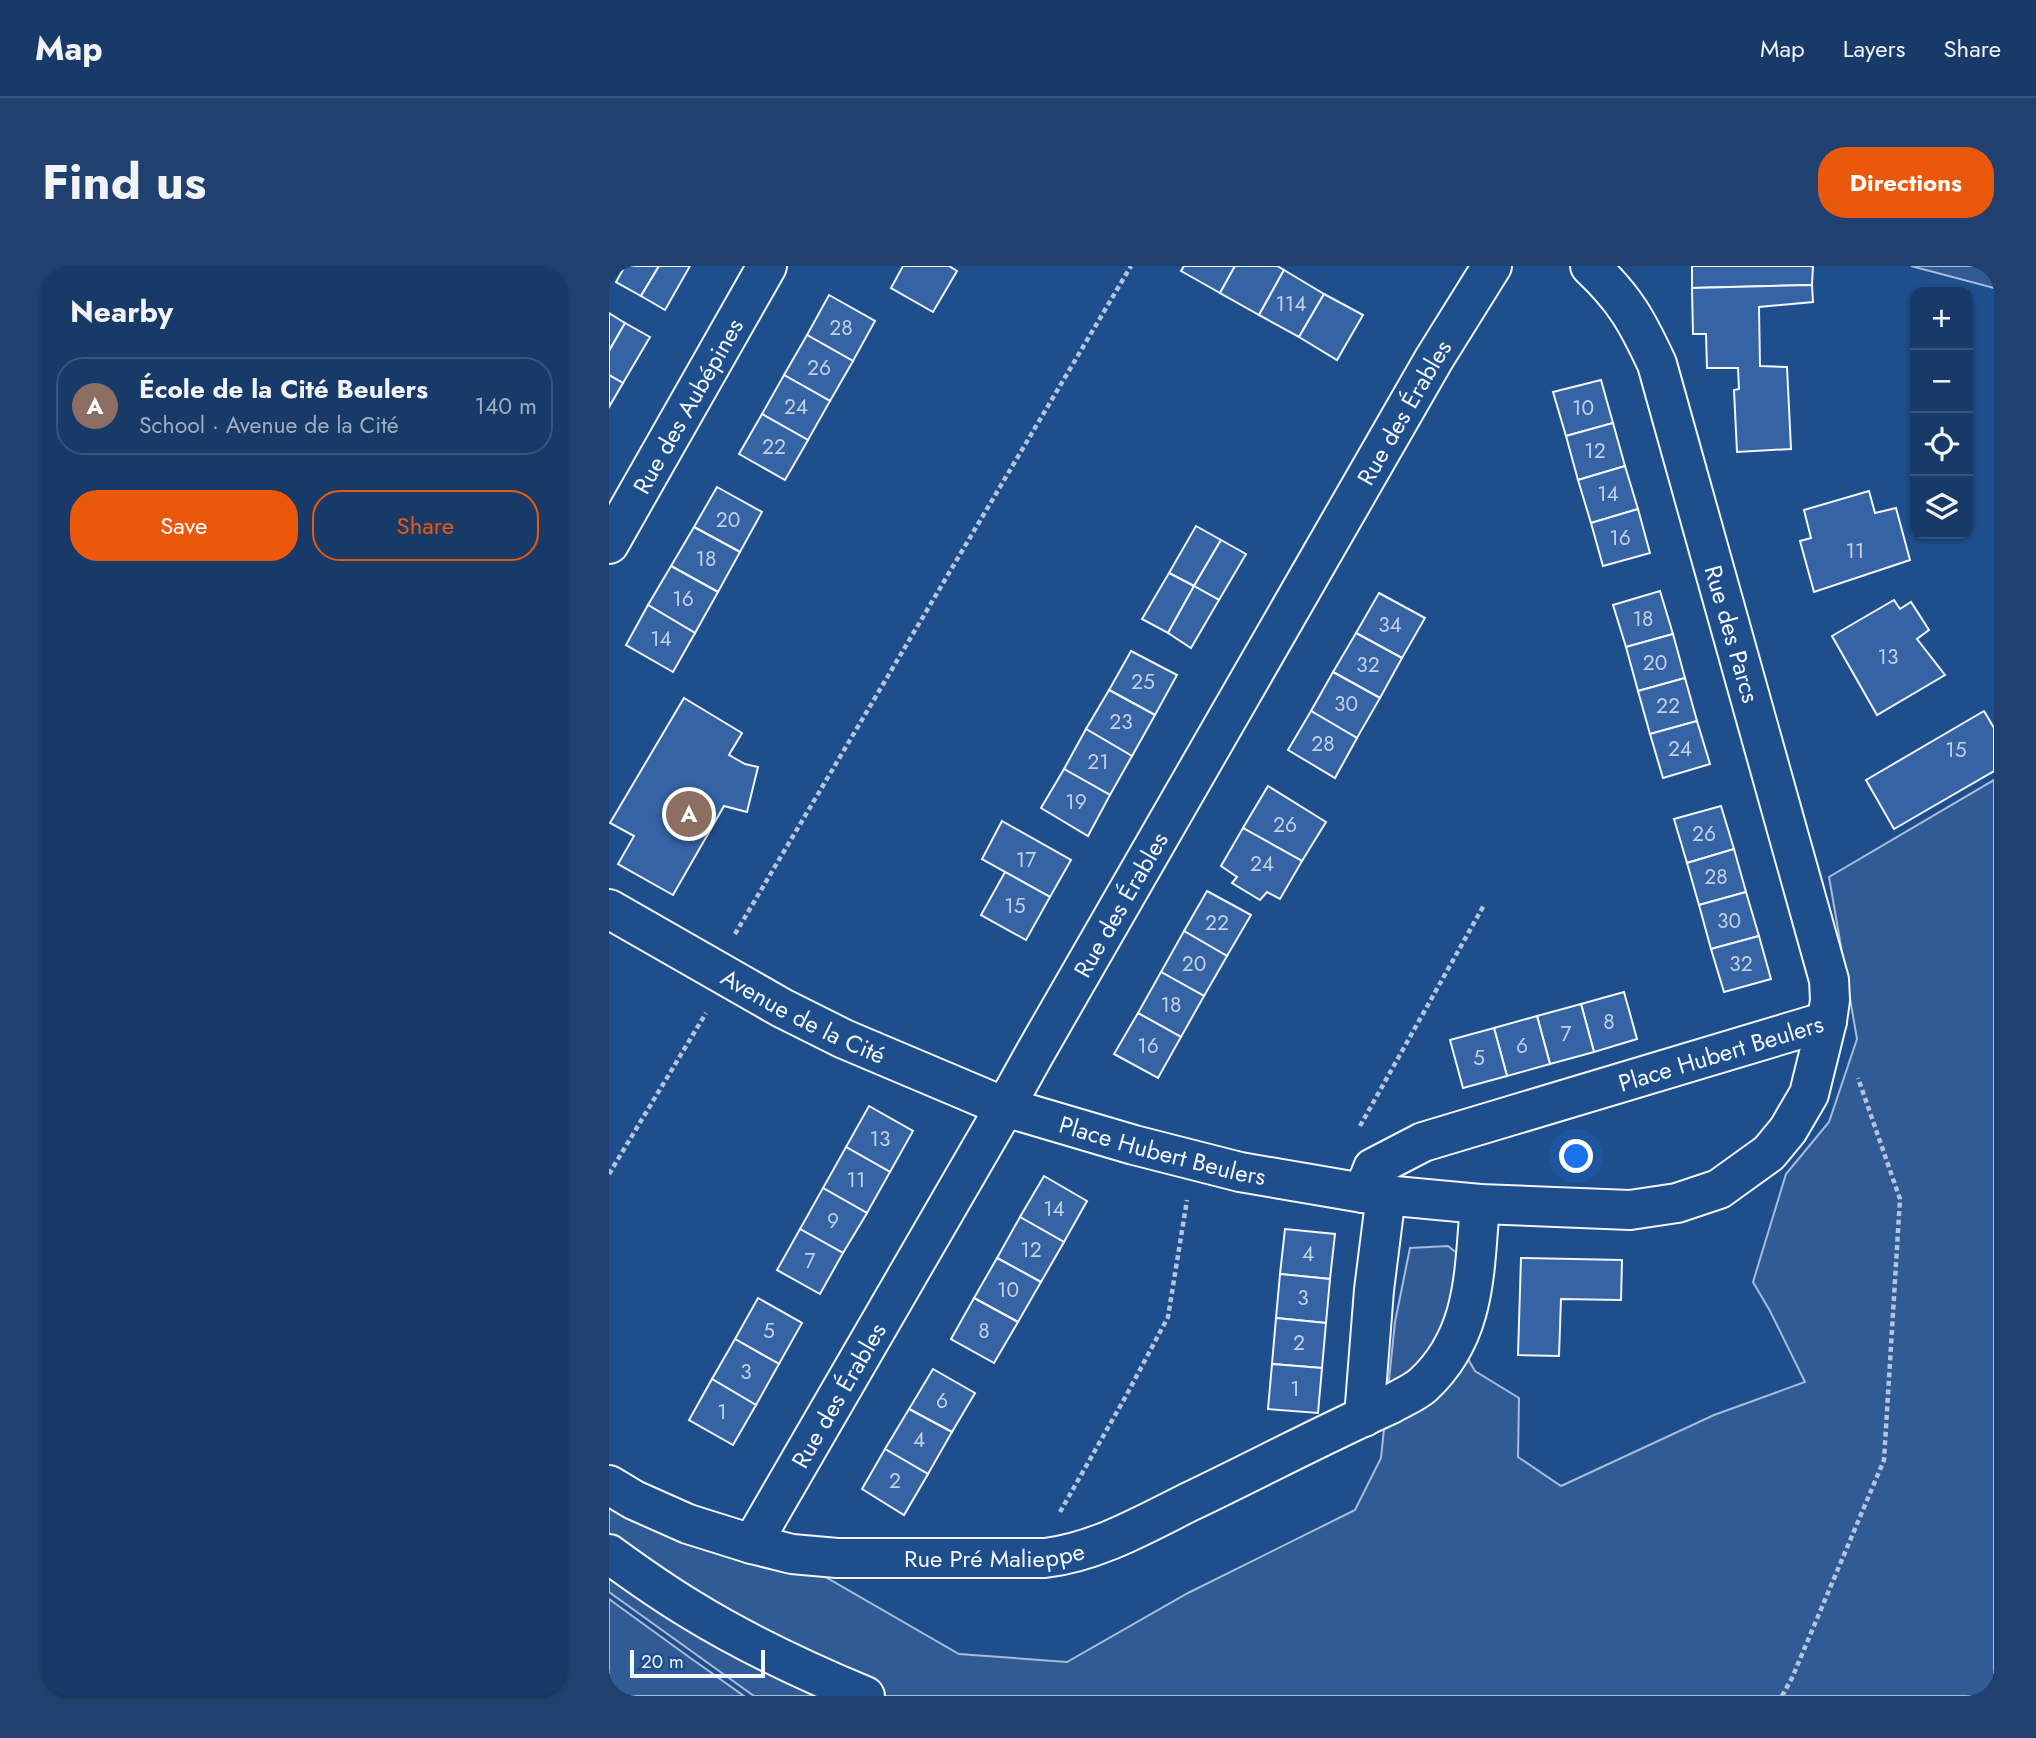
<!DOCTYPE html>
<meta charset="utf-8">
<style>
:root{--surface:#173a69;--page:#20416f;--text:#f1f3f6;--muted:#9eadc0;--line:#36547d;--accent:#ea580c}
body{margin:0;font-family:Jost,sans-serif;background:var(--page);color:var(--text)}
.controls{position:absolute;right:21px;top:21px;display:grid;overflow:hidden;border-radius:14px;box-shadow:0 2px 5px #0004}
.controls button{width:63px;height:63px;display:grid;place-items:center;padding:0;border:0;border-bottom:2px solid var(--line);background:var(--surface);color:var(--text);font:35px sans-serif}
.scale{position:absolute;left:21px;bottom:18px;width:135px;box-sizing:border-box;padding-left:7px;border:4px solid #f2f6ff;border-top:0;font-size:19px;line-height:24px;white-space:nowrap;color:#f2f6ff;-webkit-text-stroke:5px #1f4e8c;paint-order:stroke}
.you{position:absolute;left:968px;top:891px;width:24px;height:24px;margin:-18px;border:5px solid #fff;border-radius:50%;background:#1a73e8;box-shadow:0 0 0 10px #1a73e833}
.badge{display:grid;place-items:center;width:46px;height:46px;border-radius:50%;background:var(--accent);color:#fff;font-size:23px;font-weight:700}
.pin{position:absolute;translate:-50% -50%;border:4px solid #fff;box-shadow:0 2px 7px #0006}
.list{margin:0;padding:0;list-style:none}
h2{display:flex;justify-content:space-between;align-items:center;height:91px;margin:0;padding:0 28px;font-size:30px}
h2 small{font-size:23px;font-weight:400;color:var(--muted)}
.list li{display:grid;grid-template-columns:46px 1fr auto;gap:21px;align-items:center;box-sizing:border-box;height:98px;margin:0 14px 14px;padding:0 14px;border:2px solid var(--line);border-radius:28px}
.list b{display:block;font-size:26px;white-space:nowrap}
.list p{margin:0;font-size:23px;white-space:nowrap;color:var(--muted)}
.list em{font-size:23px;font-style:normal;color:var(--muted)}
.actions{display:flex;gap:14px;padding:21px 28px}
.actions a{flex:1;padding:16px 0;border:2px solid var(--accent);border-radius:28px;text-align:center;font-size:24px;color:var(--accent)}
.actions .main{background:var(--accent);color:#fff}
.icon{flex:none;width:38px;height:38px;fill:none;stroke:currentColor;stroke-width:2;stroke-linecap:round;stroke-linejoin:round}
.map{position:relative;flex:none;width:1385px;height:1430px;overflow:hidden;border-radius:28px}
header{display:flex;align-items:center;gap:42px;box-sizing:border-box;height:98px;padding:0 35px;background:var(--surface);border-bottom:2px solid var(--line)}
header strong{font-size:33px}
nav{display:flex;gap:38px;margin-inline-start:auto;font-size:24px}
.intro{display:flex;align-items:center;justify-content:space-between;box-sizing:border-box;height:168px;padding:0 42px}
h1{margin:0;font-size:49px}
.button{padding:18px 32px;border-radius:28px;background:var(--accent);color:#fff;font-size:24px;font-weight:700}
main{display:flex;gap:42px;padding:0 42px}
aside{flex:1;background:var(--surface);border-radius:28px;box-shadow:0 2px 5px #0004}
.map>svg:first-child{display:block}
</style>
<header>
<strong>Map</strong>
<nav><a>Map</a><a>Layers</a><a>Share</a></nav>
</header>
<div class="intro"><h1>Find us</h1><a class="button">Directions</a></div>
<main>
<aside>
<h2>Nearby<small></small></h2>
<ul class="list">
<li><span class="badge" style="background:#8d6e63">A</span><div><b>École de la Cité Beulers</b><p>School · Avenue de la Cité</p></div><em>140 m</em></li>
</ul>
<div class="actions"><a class="main">Save</a><a>Share</a></div>
</aside>
<div class="map">
<svg width="1385" height="1430" viewBox="0 0 1385 1430">
<rect width="100%" height="100%" fill="#1f4e8c"/>
<g fill="#305b95" stroke="#a8bbd7" stroke-width="2">
<polygon points="1302,0 1385,0 1385,22"/>
<polygon points="1385,514 1385,1430 145,1430 0,1326 0,1227 192,1297 350,1388 458,1396 579,1327 746,1244 772,1192 786,1056 801,982 839,980 854,992 843,1066 866,1105 910,1132 909,1191 952,1220 1105,1149 1196,1116 1161,1045 1144,1016 1177,908 1220,856 1248,773 1220,611"/>
<polygon points="0,1333 80,1391 135,1430 0,1430"/>
</g>
<g fill="#3563a3" stroke="#f2f6ff" stroke-width="2">
<polygon points="16,0 50,0 32,30 7,16"/>
<polygon points="50,0 81,0 56,44 32,30"/>
<polygon points="294,0 340,0 348,5 324,46 282,22"/>
<polygon points="575,0 626,0 611,27 572,5"/>
<polygon points="626,0 668,0 675,4 650,49 611,27"/>
<polygon points="1083,0 1204,0 1203,19 1083,22"/>
<polygon points="675,4 715,28 690,71 650,49"/>
<polygon points="1203,19 1204,36 1150,41 1151,100 1178,101 1182,183 1128,186 1125,124 1130,123 1129,102 1098,102 1097,68 1084,68 1083,22"/>
<polygon points="715,28 754,49 728,94 690,71"/>
<polygon points="220,29 266,55 244,95 198,69"/>
<polygon points="0,47 16,57 0,85"/>
<polygon points="16,57 41,71 14,117 0,109 0,85"/>
<polygon points="198,69 244,95 221,135 175,109"/>
<polygon points="0,109 14,117 0,141"/>
<polygon points="175,109 221,135 199,174 153,148"/>
<polygon points="992,114 1004,157 957,170 944,126"/>
<polygon points="153,148 199,174 176,214 130,188"/>
<polygon points="1004,157 1016,200 969,214 957,170"/>
<polygon points="1016,200 1029,243 982,257 969,214"/>
<polygon points="108,221 153,246 131,286 85,261"/>
<polygon points="1260,225 1266,247 1287,242 1301,294 1205,326 1191,275 1202,272 1195,244"/>
<polygon points="1029,243 1041,287 994,300 982,257"/>
<polygon points="587,260 612,274 585,320 560,307"/>
<polygon points="85,261 131,286 109,326 62,300"/>
<polygon points="612,274 637,288 610,334 585,320"/>
<polygon points="62,300 109,326 86,367 39,339"/>
<polygon points="560,307 585,320 559,367 533,353"/>
<polygon points="585,320 610,334 582,382 559,367"/>
<polygon points="1051,325 1064,368 1017,381 1004,339"/>
<polygon points="770,327 816,352 793,392 747,367"/>
<polygon points="1285,334 1291,343 1302,336 1320,364 1308,373 1336,409 1268,449 1223,370"/>
<polygon points="39,339 86,367 64,406 17,379"/>
<polygon points="747,367 793,392 771,432 724,406"/>
<polygon points="1064,368 1076,412 1029,425 1017,381"/>
<polygon points="522,385 568,409 546,449 500,424"/>
<polygon points="724,406 771,432 748,472 702,445"/>
<polygon points="1076,412 1088,455 1041,468 1029,425"/>
<polygon points="500,424 546,449 523,490 477,463"/>
<polygon points="75,432 133,467 120,489 136,498 149,501 138,546 115,540 64,629 9,598 25,570 1,557"/>
<polygon points="702,445 748,472 726,512 679,484"/>
<polygon points="1375,445 1385,462 1385,505 1285,563 1257,514"/>
<polygon points="1088,455 1101,498 1054,512 1041,468"/>
<polygon points="477,463 523,490 501,529 455,503"/>
<polygon points="455,503 501,529 479,570 432,542"/>
<polygon points="659,520 717,556 693,595 634,562"/>
<polygon points="1112,540 1125,583 1078,597 1065,553"/>
<polygon points="393,555 462,594 441,631 373,593"/>
<polygon points="634,562 693,595 671,633 658,626 651,634 623,617 628,611 612,600"/>
<polygon points="1125,583 1137,626 1090,639 1078,597"/>
<polygon points="396,606 441,631 417,674 372,649"/>
<polygon points="598,625 642,649 618,690 575,665"/>
<polygon points="1137,626 1150,670 1102,683 1090,639"/>
<polygon points="575,665 618,690 595,730 552,706"/>
<polygon points="1150,670 1162,713 1115,726 1102,683"/>
<polygon points="552,706 595,730 572,771 529,747"/>
<polygon points="1015,726 1028,773 985,786 972,738"/>
<polygon points="972,738 985,786 941,798 928,750"/>
<polygon points="529,747 572,771 549,812 505,788"/>
<polygon points="928,750 941,798 898,810 885,762"/>
<polygon points="885,762 898,810 854,822 841,774"/>
<polygon points="260,840 304,865 281,906 237,881"/>
<polygon points="237,881 281,906 258,947 214,922"/>
<polygon points="435,910 478,935 455,976 411,951"/>
<polygon points="214,922 258,947 234,987 191,963"/>
<polygon points="411,951 455,976 432,1016 388,992"/>
<polygon points="191,963 234,987 211,1028 168,1004"/>
<polygon points="676,963 726,968 721,1013 671,1008"/>
<polygon points="388,992 432,1016 409,1056 365,1032"/>
<polygon points="912,992 1013,994 1012,1034 952,1033 950,1090 909,1089"/>
<polygon points="671,1008 721,1013 717,1057 667,1052"/>
<polygon points="149,1032 193,1057 170,1098 126,1073"/>
<polygon points="365,1032 409,1056 385,1097 342,1073"/>
<polygon points="667,1052 717,1057 713,1102 663,1098"/>
<polygon points="126,1073 170,1098 147,1139 103,1113"/>
<polygon points="663,1098 713,1102 709,1147 659,1143"/>
<polygon points="324,1103 366,1127 343,1166 300,1143"/>
<polygon points="103,1113 147,1139 124,1179 80,1154"/>
<polygon points="300,1143 343,1166 319,1208 276,1183"/>
<polygon points="276,1183 319,1208 295,1249 253,1223"/>
</g>
<g fill="none" stroke-linecap="round" stroke-linejoin="round">
<g stroke="#f2f6ff" stroke-width="42">
<g id="minor">
<path id="s1" d="M 0,278 L 158,0"/>
<path id="s2" d="M 0,643 L 173,742 L 235,773 L 396,841 L 525,879 L 631,906 L 754,927 L 871,938 L 1021,944 L 1068,937 L 1110,923 L 1160,887 L 1179,864 L 1200,828 L 1218,755 L 1221,734 L 1220,714 L 1048,98 C 1028,55 1016,33 981,0"/>
<path id="s3" d="M 754,927 L 764,902 L 814,876 L 1218,755"/>
<polyline points="755,1151 765,1024 777,929"/>
<path id="s4" d="M 0,1219 L 25,1234 L 79,1258 L 143,1278 L 183,1288 L 228,1292 L 436,1292 C 487,1286 534,1259 580,1236 C 647,1204 713,1169 782,1138 C 792,1132 805,1127 814,1119 C 868,1069 865,1005 871,938"/>
<path id="s5" d="M 143,1278 L 396,841 L 426,787 L 825,93 L 883,0"/>
<path d="M 0,1288 C 26,1307 53,1326 81,1343 C 136,1377 196,1405 256,1430"/>
</g>
</g>
<g stroke="#b3c4dc" stroke-width="4.5" stroke-dasharray="5 3.5" stroke-linecap="butt">
<polyline points="126,668 522,0"/>
<polyline points="751,860 875,639"/>
<polyline points="0,908 97,747"/>
<polyline points="451,1246 517,1130 559,1051 578,934"/>
<polyline points="1173,1430 1183,1412 1275,1194 1291,933 1249,812"/>
</g>
<use href="#minor" stroke="#1f4e8c" stroke-width="38"/>
</g>
<g text-anchor="middle" dominant-baseline="central" stroke-width="5" stroke-linejoin="round" paint-order="stroke">
<g font-size="21" fill="#c3d1e8">
<text x="682" y="38">114</text>
<text x="232" y="62">28</text>
<text x="210" y="102">26</text>
<text x="187" y="141">24</text>
<text x="974" y="142">10</text>
<text x="165" y="181">22</text>
<text x="986" y="185">12</text>
<text x="999" y="228">14</text>
<text x="119" y="254">20</text>
<text x="1011" y="272">16</text>
<text x="1246" y="285">11</text>
<text x="97" y="293">18</text>
<text x="74" y="333">16</text>
<text x="1034" y="353">18</text>
<text x="781" y="359">34</text>
<text x="52" y="373">14</text>
<text x="1279" y="391">13</text>
<text x="1046" y="397">20</text>
<text x="759" y="399">32</text>
<text x="534" y="416">25</text>
<text x="737" y="438">30</text>
<text x="1059" y="440">22</text>
<text x="512" y="456">23</text>
<text x="714" y="478">28</text>
<text x="1071" y="483">24</text>
<text x="1347" y="484">15</text>
<text x="489" y="496">21</text>
<text x="467" y="536">19</text>
<text x="676" y="559">26</text>
<text x="1095" y="568">26</text>
<text x="417" y="594">17</text>
<text x="653" y="598">24</text>
<text x="1107" y="611">28</text>
<text x="406" y="640">15</text>
<text x="1120" y="655">30</text>
<text x="608" y="657">22</text>
<text x="585" y="698">20</text>
<text x="1132" y="698">32</text>
<text x="562" y="739">18</text>
<text x="1000" y="756">8</text>
<text x="957" y="768">7</text>
<text x="539" y="780">16</text>
<text x="913" y="780">6</text>
<text x="870" y="792">5</text>
<text x="271" y="873">13</text>
<text x="247" y="914">11</text>
<text x="445" y="943">14</text>
<text x="224" y="955">9</text>
<text x="422" y="984">12</text>
<text x="699" y="988">4</text>
<text x="201" y="995">7</text>
<text x="399" y="1024">10</text>
<text x="694" y="1032">3</text>
<text x="160" y="1065">5</text>
<text x="375" y="1065">8</text>
<text x="690" y="1077">2</text>
<text x="137" y="1106">3</text>
<text x="686" y="1123">1</text>
<text x="333" y="1135">6</text>
<text x="113" y="1146">1</text>
<text x="310" y="1174">4</text>
<text x="286" y="1215">2</text>
</g>
<g font-size="24" fill="#f2f6ff" stroke="#1f4e8c">
<text stroke="none"><textPath href="#s1" startOffset="159">Rue des Aubépines</textPath></text>
<text stroke="none"><textPath href="#s5" startOffset="1306">Rue des Érables</textPath></text>
<text transform="translate(1123 368) rotate(74)">Rue des Parcs</text>
<text stroke="none"><textPath href="#s5" startOffset="738">Rue des Érables</textPath></text>
<text stroke="none"><textPath href="#s2" startOffset="222">Avenue de la Cité</textPath></text>
<text stroke="none"><textPath href="#s3" startOffset="394">Place Hubert Beulers</textPath></text>
<text stroke="none"><textPath href="#s2" startOffset="607">Place Hubert Beulers</textPath></text>
<text stroke="none"><textPath href="#s5" startOffset="172">Rue des Érables</textPath></text>
<text stroke="none"><textPath href="#s4" startOffset="399">Rue Pré Malieppe</textPath></text>
</g>
</g>
</svg>
<div class="controls">
<button>+</button>
<button>−</button>
<button><svg class="icon" aria-label="locate" viewBox="0 0 24 24"><circle cx="12" cy="12" r="6"/><path d="M12 2v4M12 18v4M2 12h4M18 12h4"/></svg></button>
<button><svg class="icon" aria-label="layers" viewBox="0 0 24 24"><path d="M12 4l9 5-9 5-9-5zM3 14l9 5 9-5"/></svg></button>
</div>
<div class="scale">20 m</div>
<div class="you"></div>
<div class="pin badge" style="left:80px;top:548px;background:#8d6e63">A</div>
</div>
</main>
